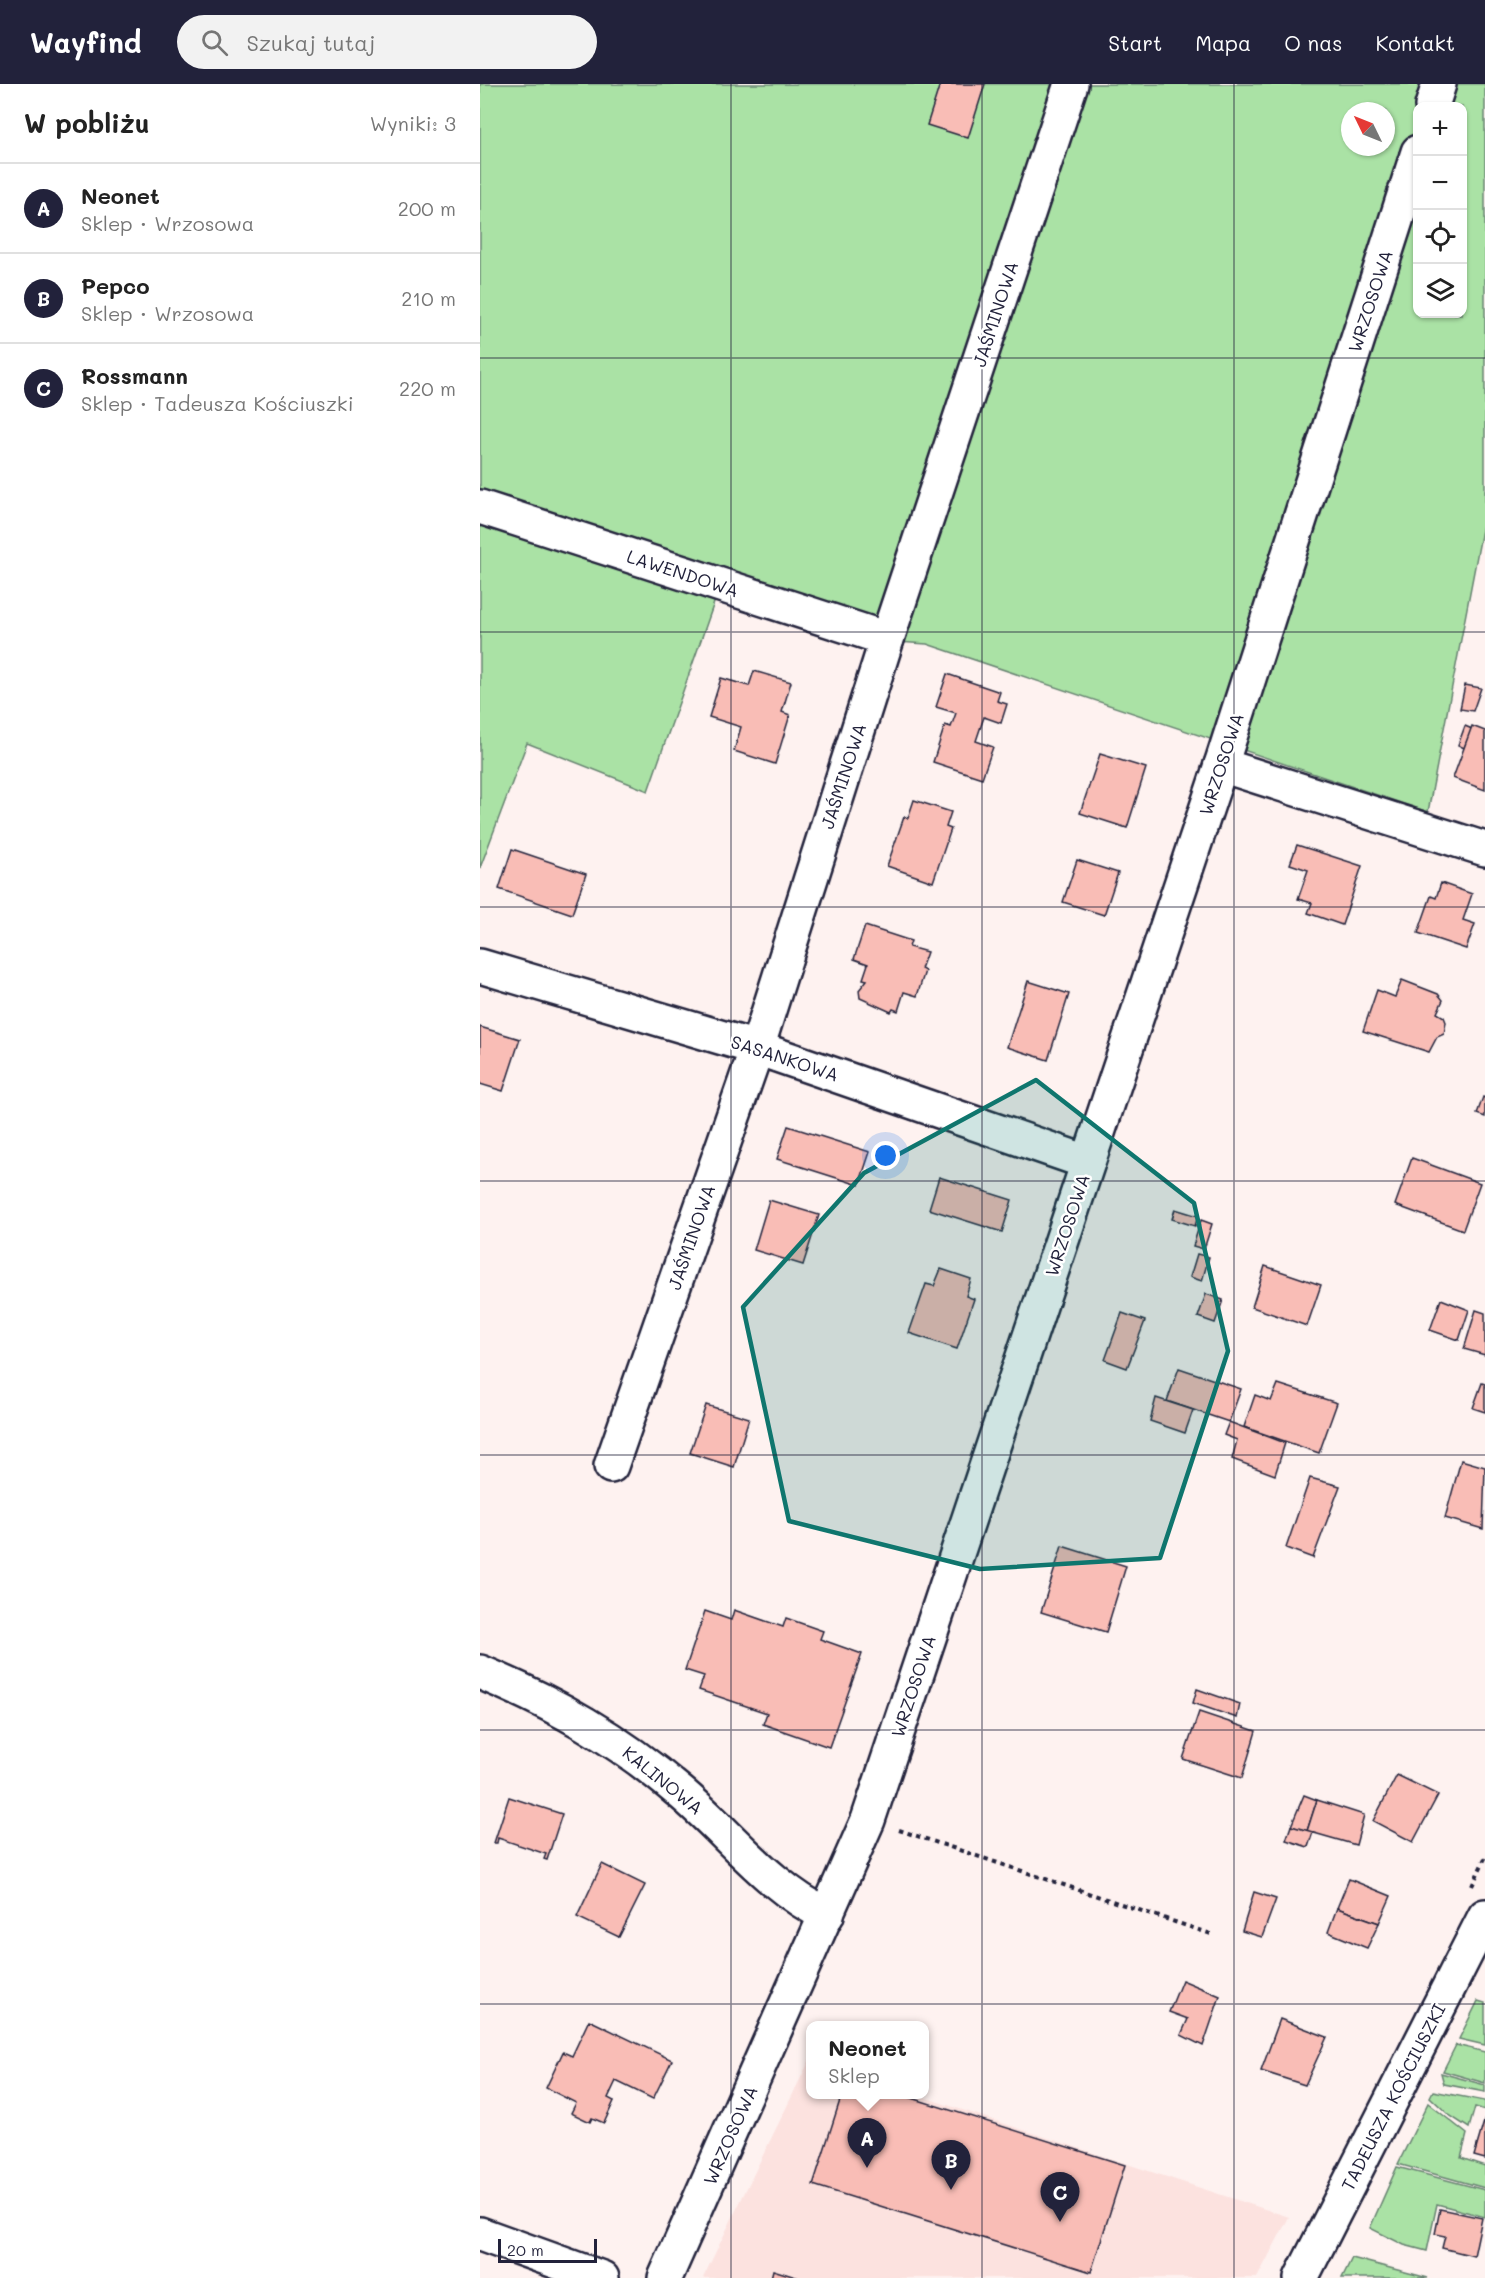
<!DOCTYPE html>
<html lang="pl">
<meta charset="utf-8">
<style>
:root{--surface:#fff;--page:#f2f2f2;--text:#222;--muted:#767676;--line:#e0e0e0;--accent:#22223b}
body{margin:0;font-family:Mali,sans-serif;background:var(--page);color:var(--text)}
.controls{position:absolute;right:18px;top:18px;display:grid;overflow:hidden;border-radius:12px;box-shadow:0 2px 4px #0004}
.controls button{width:54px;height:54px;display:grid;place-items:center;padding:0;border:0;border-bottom:2px solid var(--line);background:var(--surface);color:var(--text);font:30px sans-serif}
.compass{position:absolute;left:861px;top:18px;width:54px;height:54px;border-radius:50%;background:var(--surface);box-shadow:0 2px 4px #0004;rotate:313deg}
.scale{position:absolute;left:18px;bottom:15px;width:99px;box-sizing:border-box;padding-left:6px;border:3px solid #22223b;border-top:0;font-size:16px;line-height:21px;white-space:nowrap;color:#22223b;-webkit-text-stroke:4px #fff;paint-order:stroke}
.you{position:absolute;left:406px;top:1072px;width:21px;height:21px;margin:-15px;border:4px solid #fff;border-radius:50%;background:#1a73e8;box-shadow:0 0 0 9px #1a73e833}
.badge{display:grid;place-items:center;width:39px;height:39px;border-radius:50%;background:var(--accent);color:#fff;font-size:20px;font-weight:700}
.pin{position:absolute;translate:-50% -50px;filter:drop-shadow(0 2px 3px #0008)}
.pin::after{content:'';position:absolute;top:32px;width:21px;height:18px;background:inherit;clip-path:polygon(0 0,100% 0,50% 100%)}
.popup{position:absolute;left:326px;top:1937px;width:123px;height:78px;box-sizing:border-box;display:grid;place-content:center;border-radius:12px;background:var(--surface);filter:drop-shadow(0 2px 4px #0005);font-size:20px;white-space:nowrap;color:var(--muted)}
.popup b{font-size:22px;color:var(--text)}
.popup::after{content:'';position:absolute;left:50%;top:100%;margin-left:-12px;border:12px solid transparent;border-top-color:var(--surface)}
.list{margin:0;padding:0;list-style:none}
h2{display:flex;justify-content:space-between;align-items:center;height:78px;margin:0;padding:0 24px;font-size:26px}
h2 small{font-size:20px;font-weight:400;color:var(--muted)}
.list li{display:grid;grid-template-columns:39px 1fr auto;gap:18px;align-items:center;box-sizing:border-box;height:90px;padding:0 24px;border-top:2px solid var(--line)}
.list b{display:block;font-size:22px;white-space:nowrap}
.list p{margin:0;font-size:20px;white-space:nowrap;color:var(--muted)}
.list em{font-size:20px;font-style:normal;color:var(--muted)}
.icon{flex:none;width:33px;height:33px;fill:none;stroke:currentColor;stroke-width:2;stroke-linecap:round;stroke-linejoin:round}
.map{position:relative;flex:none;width:1005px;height:2194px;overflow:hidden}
header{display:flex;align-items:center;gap:36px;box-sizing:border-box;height:84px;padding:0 30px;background:var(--accent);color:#fff}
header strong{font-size:28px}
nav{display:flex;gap:33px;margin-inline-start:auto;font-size:21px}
.search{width:420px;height:54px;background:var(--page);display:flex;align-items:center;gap:15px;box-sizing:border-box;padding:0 21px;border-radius:33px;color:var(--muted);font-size:22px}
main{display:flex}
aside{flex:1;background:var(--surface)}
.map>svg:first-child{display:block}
</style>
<header>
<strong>Wayfind</strong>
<div class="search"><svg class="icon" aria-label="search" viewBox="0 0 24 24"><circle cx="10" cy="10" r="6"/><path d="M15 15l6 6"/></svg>Szukaj tutaj</div>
<nav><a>Start</a><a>Mapa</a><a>O nas</a><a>Kontakt</a></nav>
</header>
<main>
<aside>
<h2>W pobliżu<small>Wyniki: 3</small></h2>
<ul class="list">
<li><span class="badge">A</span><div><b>Neonet</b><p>Sklep · Wrzosowa</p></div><em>200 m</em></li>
<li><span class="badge">B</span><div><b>Pepco</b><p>Sklep · Wrzosowa</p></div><em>210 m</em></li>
<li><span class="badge">C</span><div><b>Rossmann</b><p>Sklep · Tadeusza Kościuszki</p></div><em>220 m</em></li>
</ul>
</aside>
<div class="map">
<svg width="1005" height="2194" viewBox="0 0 1005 2194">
<rect width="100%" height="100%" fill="#fef2f0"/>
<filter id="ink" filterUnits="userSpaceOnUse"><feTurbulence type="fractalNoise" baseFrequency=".0167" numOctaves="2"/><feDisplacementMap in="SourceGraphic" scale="12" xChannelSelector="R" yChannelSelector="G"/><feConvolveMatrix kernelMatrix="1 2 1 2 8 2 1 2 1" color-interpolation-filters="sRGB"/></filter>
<g filter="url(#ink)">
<polygon fill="#fce2df" points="330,1975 330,2010 437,2011 809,2133 777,2194 223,2194"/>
<g fill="#aae2a5" stroke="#668270" stroke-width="1.5" fill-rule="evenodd">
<path d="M 0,0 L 1005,0 L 1005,430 L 948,728 L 447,560 L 343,553 L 235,516 L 168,707 L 47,659 L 0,784 ZM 938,22 L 982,22 L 982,230 L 938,230 ZM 870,27 L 906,27 L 906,63 L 870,63 Z"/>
<polygon points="998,1917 1005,1919 1005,1961 979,1955"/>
<polygon points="976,1961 1005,1968 1005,1999 963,1987"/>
<polygon points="961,1989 1005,2001 1005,2008 964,2000"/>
<polygon points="953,2007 1005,2017 1005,2026 995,2023 989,2044 969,2031 950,2013"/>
<polygon points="948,2019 987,2050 981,2074 1005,2082 1005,2104 918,2080"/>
<polygon points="917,2083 1005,2106 1005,2133 957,2120 947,2167 924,2161 890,2144"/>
<polygon points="872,2174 948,2194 862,2194"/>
</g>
<g fill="#f9bdb6" stroke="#22223b" stroke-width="1.5">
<polygon points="460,0 505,0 488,54 447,41"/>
<polygon points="274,587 311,598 302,628 310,631 295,680 254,667 261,643 229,633 241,594 269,602"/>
<polygon points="467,590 520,608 517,617 527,620 521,639 504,633 496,657 513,663 502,694 453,678 465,641 471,643 476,629 456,623"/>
<polygon points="985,601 1001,604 993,627 980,625"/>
<polygon points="985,642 992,645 984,664 978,661"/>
<polygon points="992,642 1005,647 1005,706 973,694"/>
<polygon points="620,670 666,684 647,744 600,729"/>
<polygon points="434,716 471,728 466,743 471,745 453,798 407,782 424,733 428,734"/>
<polygon points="817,761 882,782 862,841 828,829 832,819 818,815 828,786 810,780"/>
<polygon points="32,765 106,790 92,830 19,805"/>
<polygon points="597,776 638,789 624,831 583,818"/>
<polygon points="961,799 992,810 983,836 995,840 986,865 938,849 951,812 956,814"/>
<polygon points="385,842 431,857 429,863 447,868 441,885 445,887 437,912 424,908 418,927 413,925 411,928 380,914 379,906 387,896 383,895 388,880 374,875"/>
<polygon points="922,896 958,910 963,916 957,929 964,933 966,938 964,950 957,953 949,968 883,947 897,906 915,913"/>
<polygon points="548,897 589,910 568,976 527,963"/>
<polygon points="0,943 40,955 23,1007 0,1000"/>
<polygon points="1003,1013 1005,1014 1005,1033 997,1030"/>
<polygon points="308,1042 390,1068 379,1101 297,1075"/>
<polygon points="932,1074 1000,1099 983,1146 915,1121"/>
<polygon points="459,1093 532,1116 522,1148 449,1125"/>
<polygon points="289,1116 339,1131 323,1181 274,1166"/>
<polygon points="695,1125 718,1132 715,1142 692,1135"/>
<polygon points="721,1136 732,1140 724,1165 713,1162"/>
<polygon points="717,1170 729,1173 722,1197 710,1193"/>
<polygon points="785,1182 841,1201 827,1242 772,1223"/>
<polygon points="461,1185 491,1195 486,1212 494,1215 477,1265 429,1249 446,1200 454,1202"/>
<polygon points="726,1210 743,1216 735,1239 718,1233"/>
<polygon points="961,1215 989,1226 979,1256 950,1246"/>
<polygon points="996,1226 1005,1229 1005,1271 984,1265"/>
<polygon points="642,1229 665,1237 647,1284 625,1276"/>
<polygon points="699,1284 761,1305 749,1338 687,1317"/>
<polygon points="1002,1299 1005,1300 1005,1328 993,1324"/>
<polygon points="798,1300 857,1319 839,1369 764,1343 775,1311 791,1317"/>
<polygon points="676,1314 713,1326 705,1349 670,1337"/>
<polygon points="226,1321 269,1334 254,1383 210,1369"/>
<polygon points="749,1338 805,1359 795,1391 752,1375 757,1356 744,1351"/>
<polygon points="981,1376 1005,1383 1003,1445 965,1434"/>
<polygon points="830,1394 860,1402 833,1474 806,1464"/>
<polygon points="582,1462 646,1482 626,1548 561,1528"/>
<polygon points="254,1526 303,1543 306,1534 343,1547 340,1555 382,1570 349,1663 283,1640 287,1629 219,1606 224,1592 205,1586 225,1527 251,1536"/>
<polygon points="717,1605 760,1620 757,1634 713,1619"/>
<polygon points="719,1628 776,1647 762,1694 703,1675"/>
<polygon points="917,1691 958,1711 933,1758 893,1737"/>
<polygon points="824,1711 837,1716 827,1747 811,1742"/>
<polygon points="29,1713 82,1730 67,1776 64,1775 66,1770 18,1754 17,1759 14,1759"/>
<polygon points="837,1716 884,1731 876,1761 827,1747"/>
<polygon points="811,1742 833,1748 828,1763 806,1756"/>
<polygon points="122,1780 165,1801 139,1853 97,1833"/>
<polygon points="869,1795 911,1812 899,1839 857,1824"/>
<polygon points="774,1808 796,1815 782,1853 762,1847"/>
<polygon points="857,1824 899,1839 887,1864 848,1848"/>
<polygon points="702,1896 740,1912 723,1962 701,1951 708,1935 689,1928"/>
<polygon points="800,1935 847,1953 825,2001 781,1987"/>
<polygon points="109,1936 192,1976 173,2015 136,1997 128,2014 134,2017 124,2039 112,2034 110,2038 91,2029 96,2019 66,2004 83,1968 92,1972"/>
<polygon points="362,2010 419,2010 645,2081 611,2188 333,2101"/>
<polygon points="1005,2034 1005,2075 994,2072"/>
<polygon points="960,2125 1002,2134 994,2172 962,2164 965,2152 955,2150"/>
<polygon points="293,2186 319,2194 291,2194"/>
</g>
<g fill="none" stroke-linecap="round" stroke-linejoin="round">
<g stroke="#22223b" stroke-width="38">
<g id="minor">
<polyline points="952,22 959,0"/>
<polyline points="0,423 407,555"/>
<polyline points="741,681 1005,765"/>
<polyline points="0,882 277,964 607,1078"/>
<polyline points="131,1382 277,964 407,555 591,0"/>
<path d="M 0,1588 C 76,1620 137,1654 200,1708 C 248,1748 289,1804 347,1831"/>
<polyline points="0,2150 122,2194"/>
<polyline points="185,2194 388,1736 741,681 938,68"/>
<polyline points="821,2194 1005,1832"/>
</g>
</g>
<g stroke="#22223b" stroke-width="4" stroke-dasharray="4.5 4.5" stroke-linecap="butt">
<polyline points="419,1746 731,1850"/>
<polyline points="992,1802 1005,1774"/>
</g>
<use href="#minor" stroke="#fff" stroke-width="33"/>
</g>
</g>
<path fill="#0f766e" fill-opacity="0.2" stroke="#0f766e" stroke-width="4.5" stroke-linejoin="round" d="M 556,996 L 714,1119 L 748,1267 L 680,1474 L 500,1485 L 309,1437 L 263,1223 L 384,1089 Z"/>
<path fill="none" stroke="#22223b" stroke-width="1.5" stroke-opacity="0.55" d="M 251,0 L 251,2194M 502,0 L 502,2194M 754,0 L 754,2194M 0,274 L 1005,274M 0,548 L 1005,548M 0,823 L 1005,823M 0,1097 L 1005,1097M 0,1371 L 1005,1371M 0,1646 L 1005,1646M 0,1920 L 1005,1920"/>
<g text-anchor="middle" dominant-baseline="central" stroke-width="5" stroke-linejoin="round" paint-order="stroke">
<g font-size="18" fill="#22223b" stroke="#fff">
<text transform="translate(890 217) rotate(-72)">WRZOSOWA</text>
<text transform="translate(515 230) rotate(-72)">JAŚMINOWA</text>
<text transform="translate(203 489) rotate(18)">LAWENDOWA</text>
<text transform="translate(741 680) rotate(-72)">WRZOSOWA</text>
<text transform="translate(363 692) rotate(-72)">JAŚMINOWA</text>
<text transform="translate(305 974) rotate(18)">SASANKOWA</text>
<text transform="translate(587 1141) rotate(-72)">WRZOSOWA</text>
<text transform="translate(211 1153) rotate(-71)">JAŚMINOWA</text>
<text transform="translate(433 1602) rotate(-72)">WRZOSOWA</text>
<text transform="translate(183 1696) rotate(39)">KALINOWA</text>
<text transform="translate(913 2013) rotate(-63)">TADEUSZA KOŚCIUSZKI</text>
<text transform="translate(250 2051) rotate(-66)">WRZOSOWA</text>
</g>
</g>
</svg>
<div class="controls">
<button>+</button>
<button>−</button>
<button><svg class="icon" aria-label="locate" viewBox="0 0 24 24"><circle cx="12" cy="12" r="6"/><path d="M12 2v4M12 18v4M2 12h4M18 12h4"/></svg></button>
<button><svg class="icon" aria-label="layers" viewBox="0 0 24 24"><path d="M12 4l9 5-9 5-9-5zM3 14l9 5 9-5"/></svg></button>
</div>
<svg class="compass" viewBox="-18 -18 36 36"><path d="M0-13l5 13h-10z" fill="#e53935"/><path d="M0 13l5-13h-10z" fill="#767676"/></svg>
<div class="scale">20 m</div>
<div class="you"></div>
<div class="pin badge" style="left:387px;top:2084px">A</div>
<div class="popup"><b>Neonet</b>Sklep</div>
<div class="pin badge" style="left:471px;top:2106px">B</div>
<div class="pin badge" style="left:580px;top:2138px">C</div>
</div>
</main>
